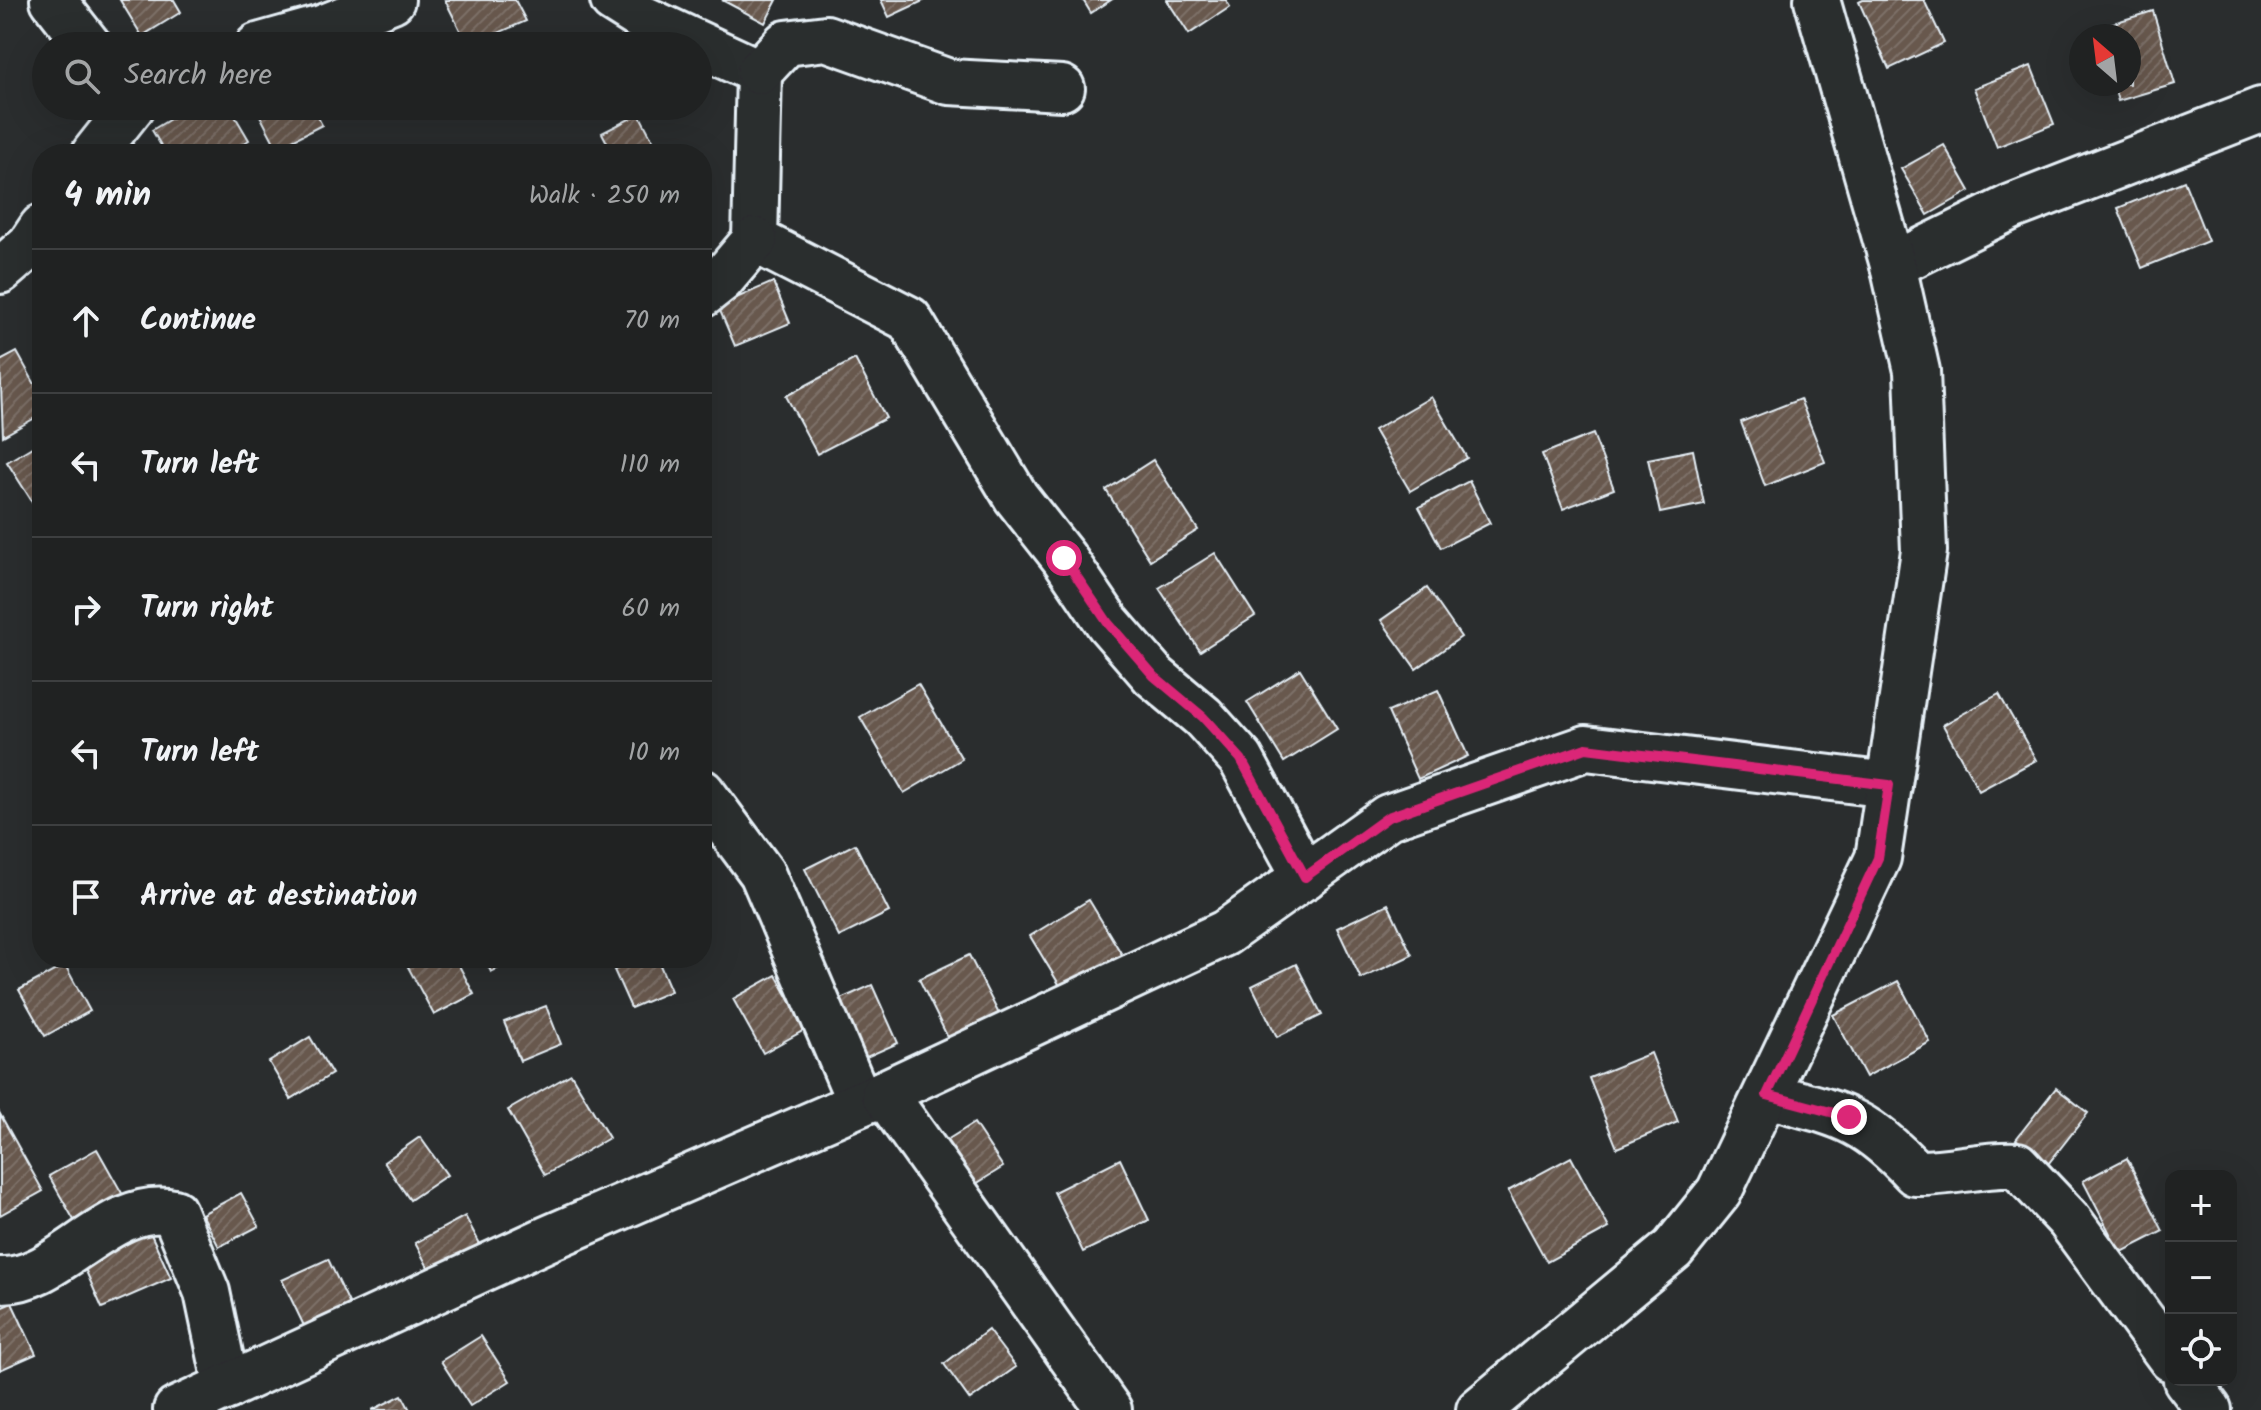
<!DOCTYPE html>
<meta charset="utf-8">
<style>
:root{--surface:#202222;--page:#282a2a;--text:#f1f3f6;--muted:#a2a4a5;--line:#3d3f40}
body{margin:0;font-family:Kalam,sans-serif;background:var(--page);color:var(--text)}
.controls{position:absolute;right:24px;bottom:24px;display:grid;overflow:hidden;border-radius:16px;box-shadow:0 8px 32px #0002}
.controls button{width:72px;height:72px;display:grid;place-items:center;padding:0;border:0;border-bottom:2px solid var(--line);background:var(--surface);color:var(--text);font:40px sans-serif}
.compass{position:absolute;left:2069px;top:24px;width:72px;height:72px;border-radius:50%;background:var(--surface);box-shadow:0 8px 32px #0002;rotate:332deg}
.stop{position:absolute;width:24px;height:24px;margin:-18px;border:6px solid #db2777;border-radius:50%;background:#fff}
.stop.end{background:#db2777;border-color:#fff;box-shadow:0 2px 8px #0008}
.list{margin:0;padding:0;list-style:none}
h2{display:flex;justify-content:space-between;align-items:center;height:104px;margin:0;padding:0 32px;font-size:34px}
h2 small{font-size:26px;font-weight:400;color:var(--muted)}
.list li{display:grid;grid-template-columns:52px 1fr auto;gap:24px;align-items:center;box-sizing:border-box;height:144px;padding:0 32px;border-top:2px solid var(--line)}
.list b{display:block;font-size:30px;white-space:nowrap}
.list em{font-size:26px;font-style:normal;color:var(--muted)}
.icon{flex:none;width:44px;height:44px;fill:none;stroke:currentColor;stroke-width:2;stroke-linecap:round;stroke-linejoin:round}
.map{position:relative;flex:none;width:2261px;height:1410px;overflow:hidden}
.search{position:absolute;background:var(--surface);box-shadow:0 8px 32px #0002;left:32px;top:32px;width:680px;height:88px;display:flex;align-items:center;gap:20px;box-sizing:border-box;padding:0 28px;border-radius:44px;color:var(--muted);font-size:30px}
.panel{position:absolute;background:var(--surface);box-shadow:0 8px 32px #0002;left:32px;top:144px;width:680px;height:824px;border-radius:32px}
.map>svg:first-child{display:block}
</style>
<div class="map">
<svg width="2261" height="1410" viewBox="0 0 2261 1410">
<defs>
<pattern id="building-hatch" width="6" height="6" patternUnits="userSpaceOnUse" patternTransform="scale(2)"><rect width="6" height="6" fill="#67584e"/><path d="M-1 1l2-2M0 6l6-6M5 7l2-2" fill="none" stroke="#7d7068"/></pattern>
</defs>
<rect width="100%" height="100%" fill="#2a2d2e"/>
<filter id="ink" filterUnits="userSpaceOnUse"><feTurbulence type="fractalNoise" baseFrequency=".0125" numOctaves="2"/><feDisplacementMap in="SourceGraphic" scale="16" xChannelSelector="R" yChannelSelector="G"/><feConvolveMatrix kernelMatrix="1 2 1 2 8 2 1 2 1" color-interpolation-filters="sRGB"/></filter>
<g filter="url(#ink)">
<g fill="url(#building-hatch)" stroke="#e8f1f8" stroke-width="2">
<polygon points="120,0 174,0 181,12 142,36"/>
<polygon points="445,0 515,0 526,21 468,46"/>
<polygon points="722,0 777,0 765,23"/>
<polygon points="881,0 925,0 889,17"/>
<polygon points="1083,0 1111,0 1091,13"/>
<polygon points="1167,0 1226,0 1230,7 1189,34"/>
<polygon points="1863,0 1924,0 1944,43 1889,69 1859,2"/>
<polygon points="2153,11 2175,84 2118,101 2113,84 2129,84 2129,36 2099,36 2097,28"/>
<polygon points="2031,66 2054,124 1997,147 1974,88"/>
<polygon points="192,106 229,106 249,140 227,154 166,154 152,130"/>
<polygon points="255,106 312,106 322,125 277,148"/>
<polygon points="519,106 541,106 525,116"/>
<polygon points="639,114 660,154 613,154 602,133"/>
<polygon points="1944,145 1970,191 1928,215 1901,169"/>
<polygon points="2184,181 2208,241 2142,268 2118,208"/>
<polygon points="773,282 790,323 735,346 718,306"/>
<polygon points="17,352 42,397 42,414 3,436 0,361"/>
<polygon points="855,359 886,418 817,454 786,396"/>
<polygon points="1431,397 1467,458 1410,491 1374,430"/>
<polygon points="1800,399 1825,462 1765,486 1741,422"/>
<polygon points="1593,434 1614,489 1563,509 1542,454"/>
<polygon points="42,441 42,517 7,462"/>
<polygon points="1693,450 1704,504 1660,513 1648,459"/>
<polygon points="1153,460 1198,530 1150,560 1106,490"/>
<polygon points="1469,481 1490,523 1441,548 1419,507"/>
<polygon points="1215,553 1255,616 1200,651 1159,588"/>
<polygon points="1427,588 1461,637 1416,669 1381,620"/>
<polygon points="1300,669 1337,729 1284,762 1247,702"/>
<polygon points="918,684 962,759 904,793 860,717"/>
<polygon points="1438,690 1468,756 1418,779 1388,712"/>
<polygon points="1999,694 2036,760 1979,791 1943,725"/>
<polygon points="855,844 889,912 839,937 805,869"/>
<polygon points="1089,900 1127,963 1068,999 1030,936"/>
<polygon points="1388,904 1412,955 1361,979 1337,928"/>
<polygon points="969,955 1000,1016 949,1040 919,979"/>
<polygon points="425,958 455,958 474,994 434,1015 408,967"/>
<polygon points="484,958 519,958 491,972"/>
<polygon points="643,958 657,958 671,991 631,1008 614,970"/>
<polygon points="1296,964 1322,1015 1277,1037 1252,986"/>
<polygon points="65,965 90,1011 45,1036 19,990"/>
<polygon points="776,975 806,1029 763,1053 733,999"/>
<polygon points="1898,981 1930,1042 1866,1077 1833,1015"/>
<polygon points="872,985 898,1043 862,1059 836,1001"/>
<polygon points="546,1006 561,1044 520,1061 504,1022"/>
<polygon points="310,1037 332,1074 291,1099 269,1062"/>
<polygon points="1651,1053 1678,1122 1617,1148 1589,1078"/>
<polygon points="571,1074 609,1138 545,1175 508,1110"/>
<polygon points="2056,1088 2088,1113 2048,1164 2016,1139"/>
<polygon points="0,1114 43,1191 0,1215"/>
<polygon points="974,1123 1003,1167 968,1189 939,1145"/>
<polygon points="420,1137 447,1175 410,1200 384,1162"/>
<polygon points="97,1149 123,1195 75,1222 49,1176"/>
<polygon points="1571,1157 1609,1228 1547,1262 1508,1191"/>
<polygon points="2127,1158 2163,1231 2120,1253 2083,1181"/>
<polygon points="1120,1159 1149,1220 1083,1252 1054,1192"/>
<polygon points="241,1193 259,1226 219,1247 202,1214"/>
<polygon points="465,1216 486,1255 436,1282 415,1243"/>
<polygon points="150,1232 171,1278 102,1308 82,1262"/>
<polygon points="328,1259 350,1305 304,1326 282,1280"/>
<polygon points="12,1303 36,1354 0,1370 0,1308"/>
<polygon points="988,1330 1016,1367 970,1400 944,1364"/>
<polygon points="481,1336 510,1381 470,1406 441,1361"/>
<polygon points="402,1395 410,1410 372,1410"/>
</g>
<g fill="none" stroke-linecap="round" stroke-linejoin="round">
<g stroke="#e8f1f8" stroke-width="50">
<g id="minor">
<polyline points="53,0 89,46"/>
<polyline points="613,0 640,17 759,72 755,240 909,319 1016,497 1064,558 1108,623 1154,676 1203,717 1241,759 1305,877"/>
<polyline points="759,72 786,43 826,38 949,82 1062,88"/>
<polyline points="1893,265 2011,207 2261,110"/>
<polyline points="702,295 721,280 755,240"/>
<polyline points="702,792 762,873 860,1103"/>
<path d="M 1767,1095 C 1840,1115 1862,1116 1915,1173 C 1951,1174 1982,1163 2017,1165 L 2069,1220 L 2171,1359"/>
<path d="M 0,1280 C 59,1283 109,1198 174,1212 L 207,1292 L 227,1387"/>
<polyline points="2186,1380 2209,1410"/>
<polyline points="176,1410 547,1239 884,1093"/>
<polyline points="1109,1410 884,1093 1225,933 1388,817 1586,748 1889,785"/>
<polyline points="1479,1410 1673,1249 1719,1192 1878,858 1924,551 1917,371 1893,265 1817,0"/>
</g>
</g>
<g stroke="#e8f1f8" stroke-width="50">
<g id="major">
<polyline points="258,46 322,28 392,0"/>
<polyline points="94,154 132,106"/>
<polyline points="0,271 30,245 42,227"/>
</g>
</g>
<use href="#minor" stroke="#2a2d2e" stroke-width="44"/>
<use href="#major" stroke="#2a2d2e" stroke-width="44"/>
</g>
</g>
<g fill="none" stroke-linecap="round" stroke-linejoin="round" filter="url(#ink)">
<polyline stroke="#db2777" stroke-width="10" points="1064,558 1108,623 1154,676 1203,717 1241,759 1305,877 1388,817 1586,748 1889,785 1878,858 1767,1095 1849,1117"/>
</g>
</svg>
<div class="controls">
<button>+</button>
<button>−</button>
<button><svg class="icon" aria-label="locate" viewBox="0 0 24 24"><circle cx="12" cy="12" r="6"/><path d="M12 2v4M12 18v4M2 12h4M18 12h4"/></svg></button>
</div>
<svg class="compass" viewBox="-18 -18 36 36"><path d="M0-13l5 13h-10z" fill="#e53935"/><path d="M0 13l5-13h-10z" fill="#a2a4a5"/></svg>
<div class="stop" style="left:1064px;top:558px"></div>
<div class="stop end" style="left:1849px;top:1117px"></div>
<div class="search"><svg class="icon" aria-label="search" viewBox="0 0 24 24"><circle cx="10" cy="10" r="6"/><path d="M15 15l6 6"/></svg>Search here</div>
<section class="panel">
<h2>4 min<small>Walk · 250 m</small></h2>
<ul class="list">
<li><svg class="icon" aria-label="ahead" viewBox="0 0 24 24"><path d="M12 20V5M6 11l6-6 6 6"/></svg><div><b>Continue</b></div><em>70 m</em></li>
<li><svg class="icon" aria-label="left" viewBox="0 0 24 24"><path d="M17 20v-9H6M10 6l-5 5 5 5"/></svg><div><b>Turn left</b></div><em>110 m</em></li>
<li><svg class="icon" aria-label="right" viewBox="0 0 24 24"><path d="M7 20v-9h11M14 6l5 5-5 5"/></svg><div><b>Turn right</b></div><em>60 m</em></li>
<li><svg class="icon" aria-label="left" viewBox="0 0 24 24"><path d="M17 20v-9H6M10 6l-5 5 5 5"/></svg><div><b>Turn left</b></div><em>10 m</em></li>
<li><svg class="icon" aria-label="arrive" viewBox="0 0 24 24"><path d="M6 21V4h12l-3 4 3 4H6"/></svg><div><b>Arrive at destination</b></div></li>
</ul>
</section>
</div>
